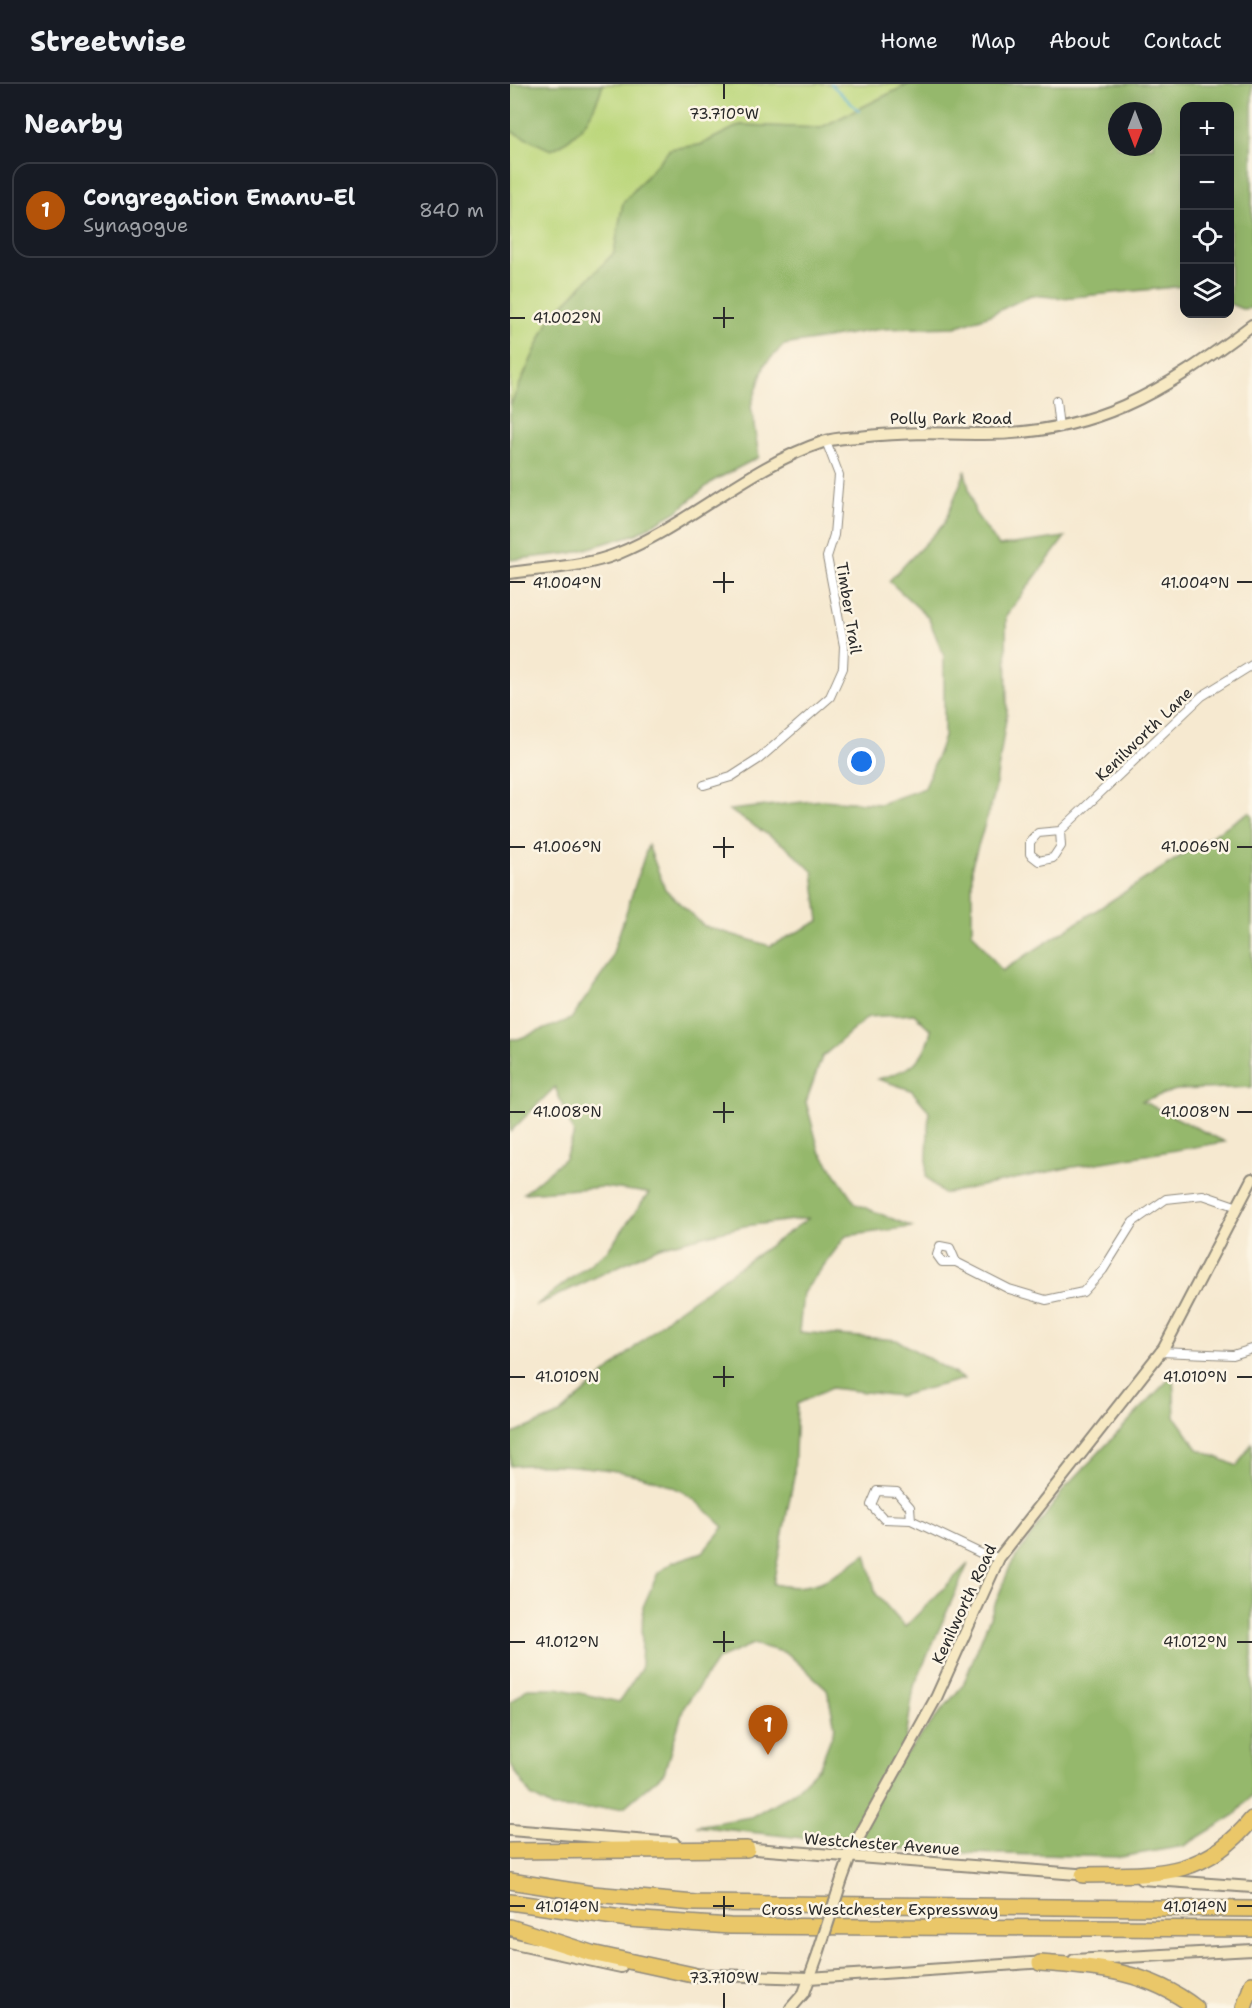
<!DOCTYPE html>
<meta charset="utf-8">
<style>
:root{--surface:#171b24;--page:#20242c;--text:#f1f3f6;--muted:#9ea1a6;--line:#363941;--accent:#b45309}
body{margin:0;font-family:"Shantell Sans",sans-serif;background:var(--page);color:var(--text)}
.controls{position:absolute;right:18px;top:18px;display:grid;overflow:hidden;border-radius:12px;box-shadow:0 6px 24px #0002}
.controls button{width:54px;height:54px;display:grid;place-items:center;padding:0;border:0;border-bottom:2px solid var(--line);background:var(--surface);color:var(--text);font:30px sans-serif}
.compass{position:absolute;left:598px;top:18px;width:54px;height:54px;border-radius:50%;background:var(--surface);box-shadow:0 6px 24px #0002;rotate:180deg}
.you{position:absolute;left:352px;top:678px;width:21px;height:21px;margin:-15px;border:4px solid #fff;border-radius:50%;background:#1a73e8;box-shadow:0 0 0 9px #1a73e833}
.badge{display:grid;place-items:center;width:39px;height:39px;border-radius:50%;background:var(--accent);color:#fff;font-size:20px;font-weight:700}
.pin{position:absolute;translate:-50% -50px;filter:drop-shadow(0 2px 3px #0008)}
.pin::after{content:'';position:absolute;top:32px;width:21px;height:18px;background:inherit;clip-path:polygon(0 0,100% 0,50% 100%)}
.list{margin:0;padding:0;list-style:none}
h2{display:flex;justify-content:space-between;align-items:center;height:78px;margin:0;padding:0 24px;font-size:26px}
h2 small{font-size:20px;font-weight:400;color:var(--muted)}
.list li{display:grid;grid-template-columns:39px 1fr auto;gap:18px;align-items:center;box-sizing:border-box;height:96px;margin:0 12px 12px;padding:0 12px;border:2px solid var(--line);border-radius:18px}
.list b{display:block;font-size:22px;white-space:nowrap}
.list p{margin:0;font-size:20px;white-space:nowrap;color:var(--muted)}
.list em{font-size:20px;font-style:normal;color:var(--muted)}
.icon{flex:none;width:33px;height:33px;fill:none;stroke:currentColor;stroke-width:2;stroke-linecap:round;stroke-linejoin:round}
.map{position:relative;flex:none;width:742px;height:1924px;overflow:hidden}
header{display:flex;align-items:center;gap:36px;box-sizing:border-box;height:84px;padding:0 30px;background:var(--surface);border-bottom:2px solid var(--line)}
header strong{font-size:28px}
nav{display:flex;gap:33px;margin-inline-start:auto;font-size:21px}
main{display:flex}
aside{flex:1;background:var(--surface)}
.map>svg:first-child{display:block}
</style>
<header>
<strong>Streetwise</strong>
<nav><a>Home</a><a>Map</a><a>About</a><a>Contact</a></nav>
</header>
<main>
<aside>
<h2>Nearby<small></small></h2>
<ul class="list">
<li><span class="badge">1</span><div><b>Congregation Emanu-El</b><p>Synagogue</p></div><em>840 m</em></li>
</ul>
</aside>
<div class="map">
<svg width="742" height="1924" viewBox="0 0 742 1924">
<rect width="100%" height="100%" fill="#fcf5e5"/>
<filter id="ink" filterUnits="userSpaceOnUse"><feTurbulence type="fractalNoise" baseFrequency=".0167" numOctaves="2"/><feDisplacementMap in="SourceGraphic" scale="12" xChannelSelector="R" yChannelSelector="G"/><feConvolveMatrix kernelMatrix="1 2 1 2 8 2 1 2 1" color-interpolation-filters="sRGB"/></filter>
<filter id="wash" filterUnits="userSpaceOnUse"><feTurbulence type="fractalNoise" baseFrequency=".008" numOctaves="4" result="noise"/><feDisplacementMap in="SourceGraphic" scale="24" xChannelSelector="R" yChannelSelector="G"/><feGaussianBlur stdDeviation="1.35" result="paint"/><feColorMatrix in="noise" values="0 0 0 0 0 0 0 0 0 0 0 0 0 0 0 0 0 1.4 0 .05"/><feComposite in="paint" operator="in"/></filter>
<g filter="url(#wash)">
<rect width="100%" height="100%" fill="#f6e9d0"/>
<polygon fill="#bcd77c" stroke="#748154" stroke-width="1.5" points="0,0 399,0 310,44 230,41 190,61 160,65 113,119 104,169 40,234 0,322"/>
<g fill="#95b86c" stroke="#60724c" stroke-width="1.5" fill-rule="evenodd">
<path d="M 0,0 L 93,0 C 84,29 71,53 41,66 L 0,47 Z"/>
<path d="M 399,0 L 742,0 L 742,224 L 732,225 L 720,220 L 720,22 L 674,22 L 674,202 L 553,214 L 521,211 L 480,231 L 445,243 L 371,245 L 274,261 L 255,280 L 241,322 L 249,373 L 203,397 L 166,428 L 126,450 L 62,469 L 0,476 L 0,322 L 40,234 L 104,169 L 113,119 L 160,65 L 190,61 L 230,41 L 310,44 ZM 607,27 L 643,27 L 643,63 L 607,63 Z"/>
<path d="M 455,388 L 465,429 L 489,462 L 555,453 L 496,532 L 497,629 L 484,711 L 462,781 L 462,848 L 492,887 L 739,728 L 742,731 L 742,1003 L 666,1006 L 632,1017 L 715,1058 L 557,1084 L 433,1110 L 416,1093 L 419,1027 L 401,1006 L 368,995 C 400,986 414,979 421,946 L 404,930 L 358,933 L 312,973 L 296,1018 L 309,1066 L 346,1120 L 402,1143 L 336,1152 L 293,1209 L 289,1248 L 387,1256 L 454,1295 L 389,1312 L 321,1304 L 287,1320 L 284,1393 L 263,1500 C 303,1510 325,1492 356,1470 L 366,1510 L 395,1543 L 458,1480 L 404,1602 L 393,1673 L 453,1601 L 501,1480 L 554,1405 L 663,1291 L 665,1333 L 688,1365 L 727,1382 L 742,1359 L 742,1711 L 725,1731 L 674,1762 L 610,1773 L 416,1768 L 186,1742 L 241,1733 L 284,1708 L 310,1682 L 325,1643 L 317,1605 L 277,1569 L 243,1560 L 208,1575 L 174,1623 L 154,1689 L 114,1723 L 78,1725 L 43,1724 L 21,1712 L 0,1679 L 0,1619 L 18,1604 L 47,1604 L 109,1618 L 131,1585 L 133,1523 L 148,1489 L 163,1478 L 193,1468 L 214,1443 C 203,1433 192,1421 179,1412 C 139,1384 48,1378 0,1382 L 0,1351 L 50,1330 L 161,1231 L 299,1134 L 234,1142 L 149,1163 L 25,1222 L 98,1166 L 139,1109 L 93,1103 L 14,1109 L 55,1074 L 64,1050 L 45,1003 L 0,1048 L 0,955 L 8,955 L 61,935 L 99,881 L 138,761 L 155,805 L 194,842 L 260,862 L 309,837 L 303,788 L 277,763 L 219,726 L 312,716 L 370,720 L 415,704 L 434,653 L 434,572 L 418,533 L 379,497 L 434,440 Z"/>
</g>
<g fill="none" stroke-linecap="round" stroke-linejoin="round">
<polyline stroke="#50aecf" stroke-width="2" points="321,0 349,27"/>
</g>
</g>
<g filter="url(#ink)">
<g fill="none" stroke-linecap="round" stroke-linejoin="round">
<g stroke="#908a7e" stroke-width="10">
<g id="street">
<polyline points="546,317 549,344"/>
<polyline points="194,701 221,693 249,675 320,613 333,584 334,562 317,473 324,451 329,391 316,357"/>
<polyline points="550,747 551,762 543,774 529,777 520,770 520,758 528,749 550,747 692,612 742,581"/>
<polyline points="446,1178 440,1164 430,1162 427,1171 432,1178 446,1178 499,1205 536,1216 573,1208 593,1186 623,1138 656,1115 693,1111 728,1123"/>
<polyline points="650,1268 723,1271 742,1265"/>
<polyline points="401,1436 400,1423 387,1408 367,1407 361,1421 374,1435 401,1436 470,1469 489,1474"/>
</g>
</g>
<g stroke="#908a7e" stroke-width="14">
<g id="secondary">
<path d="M 0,489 C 34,484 75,483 107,470 C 180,440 238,383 313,358 C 324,354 337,354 349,353 C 389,348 427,349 466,350 C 583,352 652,309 742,241"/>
<polyline points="0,1746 164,1759"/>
<polyline points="231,1764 580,1791"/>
<polyline points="332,1795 344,1762 426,1614 489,1474 654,1264 742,1095"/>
<polyline points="631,1795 742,1803"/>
<polyline points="0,1859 111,1883"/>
<polyline points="564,1876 742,1866"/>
<polyline points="177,1890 299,1894 536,1878"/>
<polyline points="281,1924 294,1909 308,1870"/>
</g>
</g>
<g stroke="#908a7e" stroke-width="18">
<g id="highway">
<polyline points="0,1767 237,1765"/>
<path d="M 573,1791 C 643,1790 693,1796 742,1735"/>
<polyline points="0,1797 83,1810 185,1819 742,1825"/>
<polyline points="0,1818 118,1835 220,1842 742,1845"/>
<polyline points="0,1843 81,1869 183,1891"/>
<path d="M 530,1879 C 587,1883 639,1887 686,1924"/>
<polyline points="734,1924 742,1900"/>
</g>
</g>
<use href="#street" stroke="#fff" stroke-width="8"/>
<use href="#secondary" stroke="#f7e9c3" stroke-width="10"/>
<use href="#highway" stroke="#eac769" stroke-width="15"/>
<g stroke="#908a7e" stroke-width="14" stroke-linecap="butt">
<polyline id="secondary-bridge" points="308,1870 332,1795"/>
</g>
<use href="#secondary-bridge" stroke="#f7e9c3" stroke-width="10"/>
</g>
</g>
<path fill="none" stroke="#2b2b2b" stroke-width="2" d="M 214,0 L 214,15M 214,223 L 214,244M 0,234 L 15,234M 203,234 L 224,234M 214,488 L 214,509M 0,498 L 15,498M 203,498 L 224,498M 727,498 L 742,498M 214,753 L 214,774M 0,763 L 15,763M 203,763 L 224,763M 727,763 L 742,763M 214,1018 L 214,1039M 0,1028 L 15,1028M 203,1028 L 224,1028M 727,1028 L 742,1028M 214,1282 L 214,1303M 0,1293 L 15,1293M 203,1293 L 224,1293M 727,1293 L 742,1293M 214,1547 L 214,1568M 0,1558 L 15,1558M 203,1558 L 224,1558M 727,1558 L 742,1558M 214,1812 L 214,1833M 0,1822 L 15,1822M 203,1822 L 224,1822M 727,1822 L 742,1822M 214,1909 L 214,1924"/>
<g text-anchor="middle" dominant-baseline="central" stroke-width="5" stroke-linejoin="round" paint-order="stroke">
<g font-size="16" fill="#2b2b2b" stroke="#fcf5e5">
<text x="441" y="334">Polly Park Road</text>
<text transform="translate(339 524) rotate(81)">Timber Trail</text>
<text transform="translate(634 650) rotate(-44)">Kenilworth Lane</text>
<text transform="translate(454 1520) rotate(-65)">Kenilworth Road</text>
<text transform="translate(372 1760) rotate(4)">Westchester Avenue</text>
<text x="370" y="1825">Cross Westchester Expressway</text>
</g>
</g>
<g font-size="15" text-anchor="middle" fill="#2b2b2b" stroke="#fcf5e5" stroke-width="5" stroke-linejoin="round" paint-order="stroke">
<text x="214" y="35">73.710°W</text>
<text x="57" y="239">41.002°N</text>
<text x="685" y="504">41.004°N</text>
<text x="57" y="504">41.004°N</text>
<text x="685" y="768">41.006°N</text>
<text x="57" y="768">41.006°N</text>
<text x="685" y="1033">41.008°N</text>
<text x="57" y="1033">41.008°N</text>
<text x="57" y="1298">41.010°N</text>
<text x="685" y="1298">41.010°N</text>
<text x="57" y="1563">41.012°N</text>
<text x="685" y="1563">41.012°N</text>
<text x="57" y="1828">41.014°N</text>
<text x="685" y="1828">41.014°N</text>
<text x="214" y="1899">73.710°W</text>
</g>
</svg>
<div class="controls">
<button>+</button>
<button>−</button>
<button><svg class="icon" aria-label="locate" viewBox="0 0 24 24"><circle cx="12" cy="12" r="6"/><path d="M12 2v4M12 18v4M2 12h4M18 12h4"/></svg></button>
<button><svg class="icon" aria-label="layers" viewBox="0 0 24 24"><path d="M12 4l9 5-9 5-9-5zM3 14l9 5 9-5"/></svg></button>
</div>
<svg class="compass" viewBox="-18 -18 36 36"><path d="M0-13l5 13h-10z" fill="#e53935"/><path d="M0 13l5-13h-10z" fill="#9ea1a6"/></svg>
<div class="you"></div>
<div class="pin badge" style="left:258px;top:1671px">1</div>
</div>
</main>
